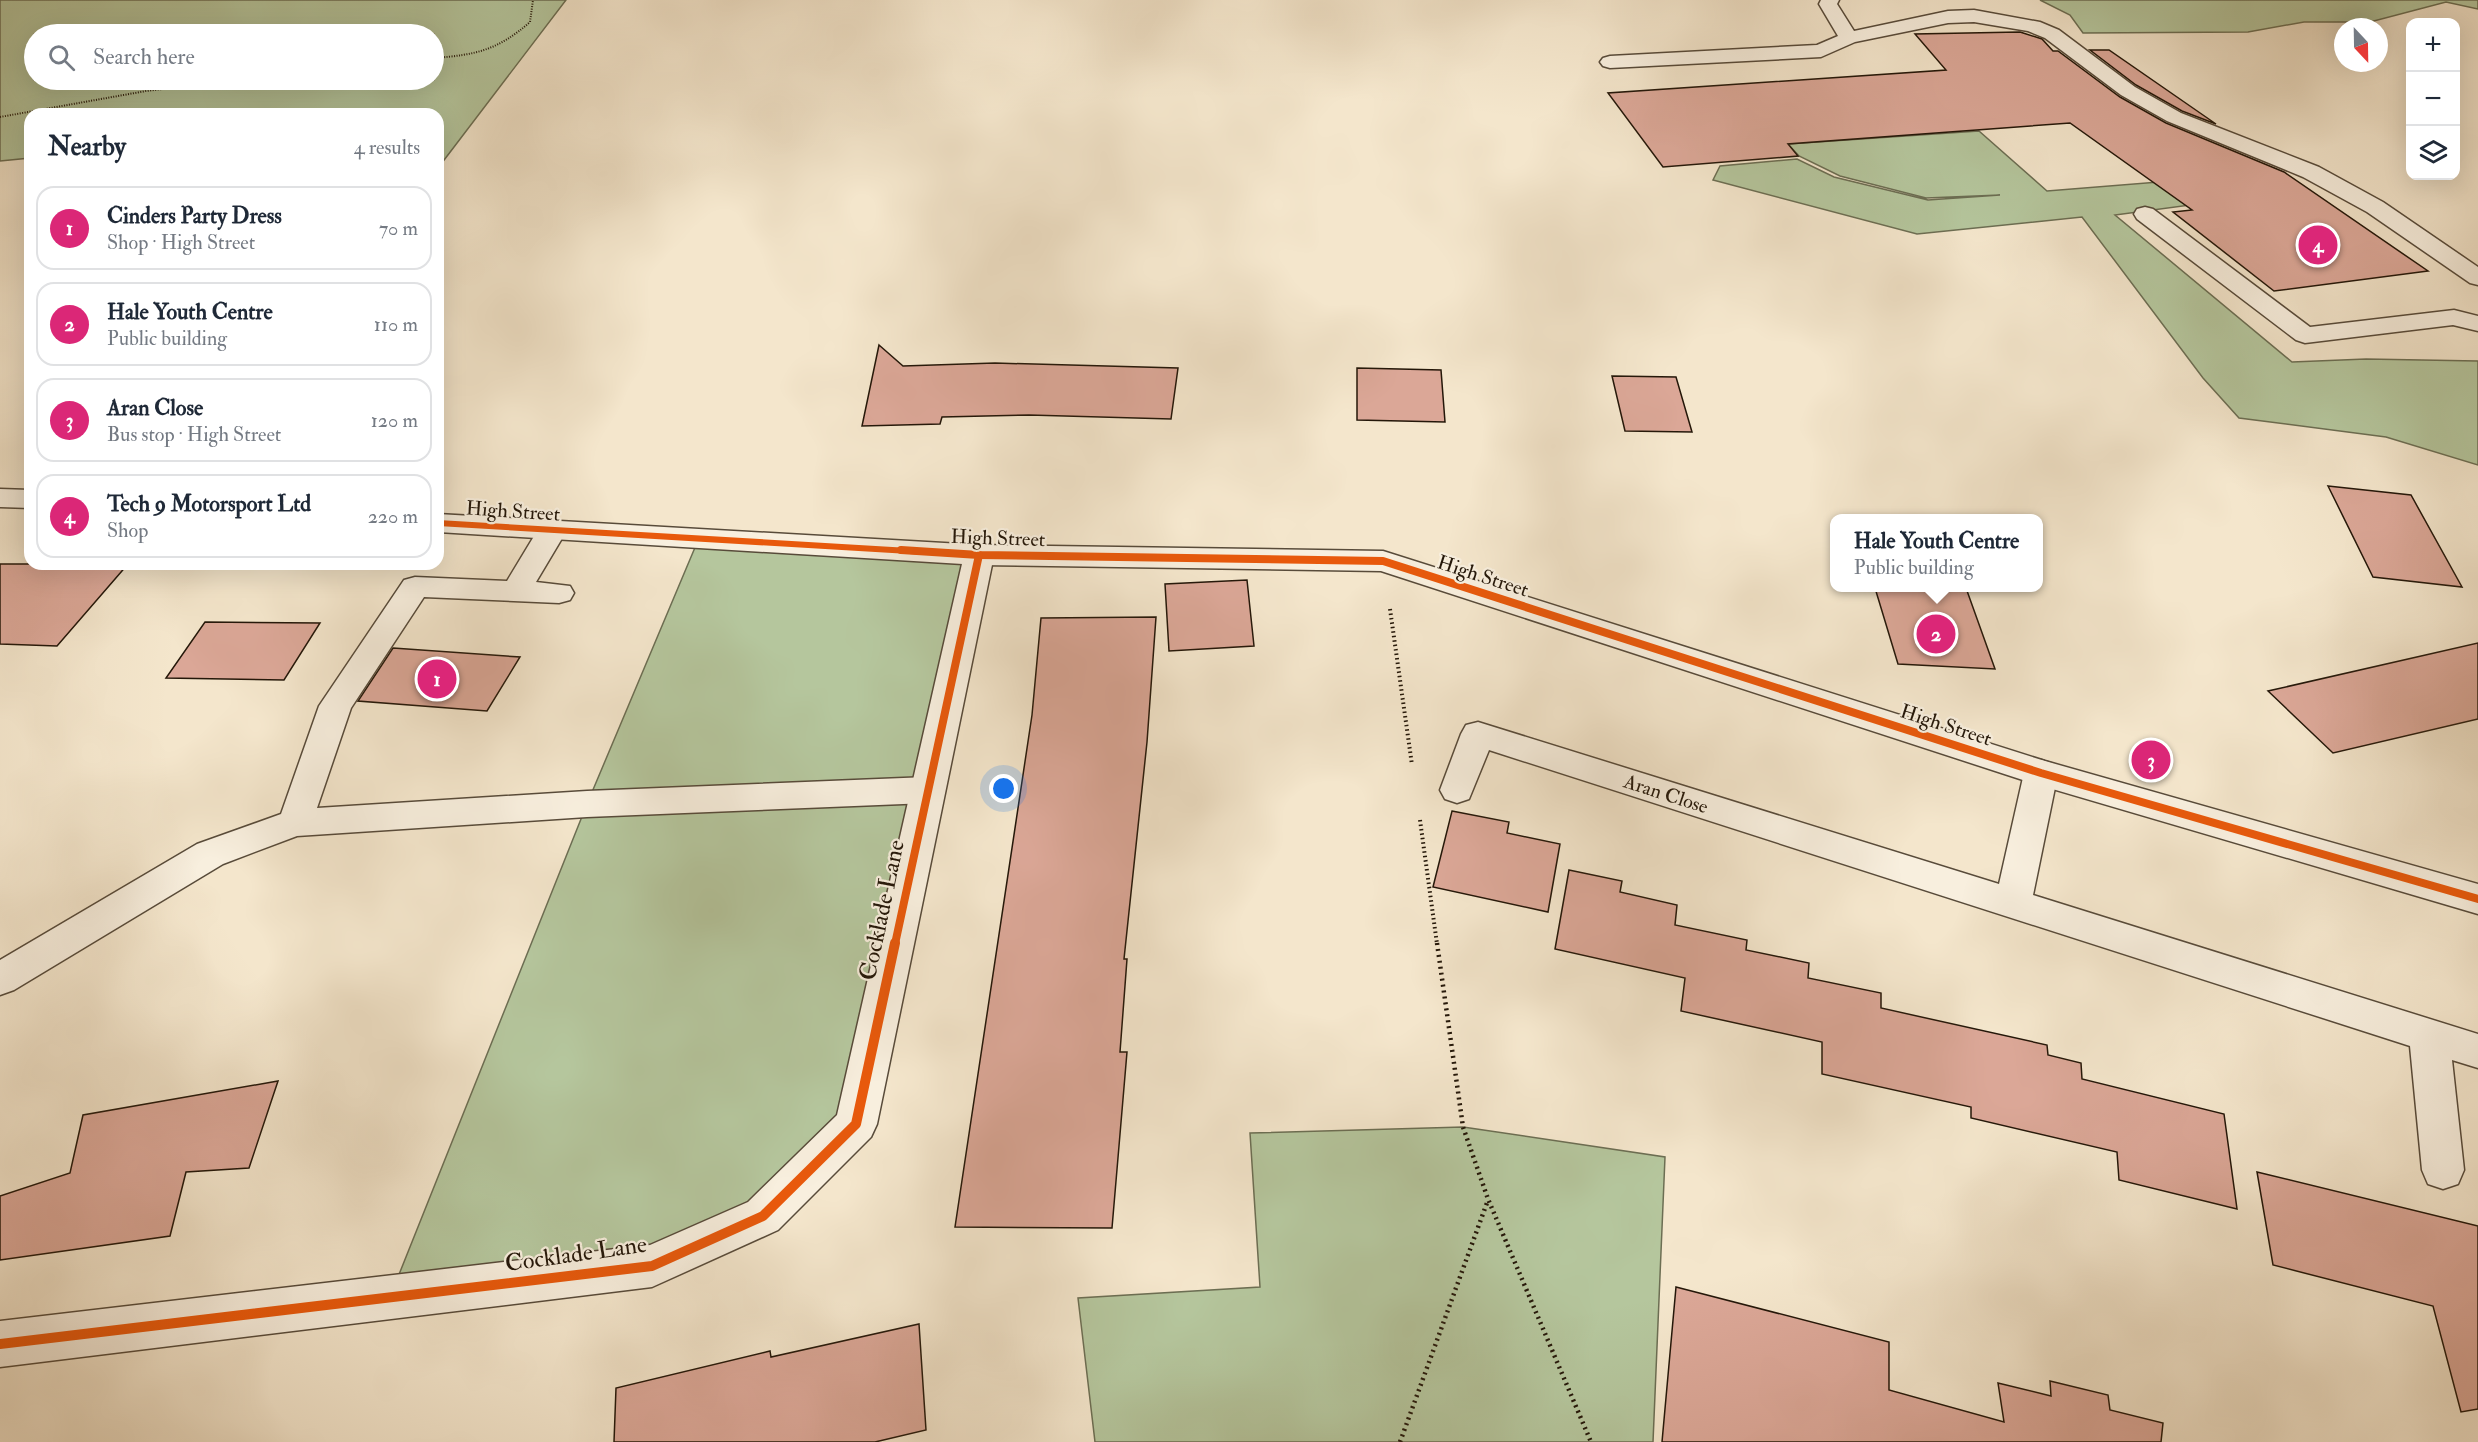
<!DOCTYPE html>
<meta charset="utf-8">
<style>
:root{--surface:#fff;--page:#f2f2f3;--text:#1f2937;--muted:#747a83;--line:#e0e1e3;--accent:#db2777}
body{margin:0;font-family:"IM FELL Double Pica",serif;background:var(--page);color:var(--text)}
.controls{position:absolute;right:18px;top:18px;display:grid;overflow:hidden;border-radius:12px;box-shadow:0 6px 24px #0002}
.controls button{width:54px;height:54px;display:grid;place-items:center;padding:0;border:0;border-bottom:2px solid var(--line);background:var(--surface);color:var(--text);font:30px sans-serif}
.compass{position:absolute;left:2334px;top:18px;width:54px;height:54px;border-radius:50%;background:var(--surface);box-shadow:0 6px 24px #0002;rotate:158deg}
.you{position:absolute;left:1004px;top:789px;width:21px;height:21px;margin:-15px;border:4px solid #fff;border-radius:50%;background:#1a73e8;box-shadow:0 0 0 9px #1a73e833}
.badge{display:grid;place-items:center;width:39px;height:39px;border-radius:50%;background:var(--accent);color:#fff;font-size:20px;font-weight:700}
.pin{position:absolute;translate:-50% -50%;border:3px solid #fff;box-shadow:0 2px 6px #0006}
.popup{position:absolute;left:1830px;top:514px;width:213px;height:78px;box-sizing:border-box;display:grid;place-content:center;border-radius:12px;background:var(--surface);filter:drop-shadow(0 2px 4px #0005);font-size:20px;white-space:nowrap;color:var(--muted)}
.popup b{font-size:22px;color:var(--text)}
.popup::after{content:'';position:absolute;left:50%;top:100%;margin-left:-12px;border:12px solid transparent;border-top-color:var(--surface)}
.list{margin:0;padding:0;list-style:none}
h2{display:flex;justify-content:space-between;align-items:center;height:78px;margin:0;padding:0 24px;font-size:26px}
h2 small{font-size:20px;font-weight:400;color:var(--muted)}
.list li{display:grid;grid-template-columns:39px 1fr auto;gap:18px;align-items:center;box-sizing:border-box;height:84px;margin:0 12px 12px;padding:0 12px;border:2px solid var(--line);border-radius:18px}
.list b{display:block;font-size:22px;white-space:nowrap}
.list p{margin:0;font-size:20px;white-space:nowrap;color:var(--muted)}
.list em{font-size:20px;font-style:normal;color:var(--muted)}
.icon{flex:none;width:33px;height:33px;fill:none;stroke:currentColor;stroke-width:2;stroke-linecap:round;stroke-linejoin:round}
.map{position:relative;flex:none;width:2478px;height:1442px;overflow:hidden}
.search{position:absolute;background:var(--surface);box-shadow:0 6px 24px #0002;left:24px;top:24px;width:420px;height:66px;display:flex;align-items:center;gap:15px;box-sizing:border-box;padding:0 21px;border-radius:33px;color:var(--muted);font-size:22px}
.panel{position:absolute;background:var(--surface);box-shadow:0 6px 24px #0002;left:24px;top:108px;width:420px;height:462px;border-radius:18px}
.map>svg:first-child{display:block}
</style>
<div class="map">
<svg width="2478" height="1442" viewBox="0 0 2478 1442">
<rect width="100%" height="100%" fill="#f4e6cc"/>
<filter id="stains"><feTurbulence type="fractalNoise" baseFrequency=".00333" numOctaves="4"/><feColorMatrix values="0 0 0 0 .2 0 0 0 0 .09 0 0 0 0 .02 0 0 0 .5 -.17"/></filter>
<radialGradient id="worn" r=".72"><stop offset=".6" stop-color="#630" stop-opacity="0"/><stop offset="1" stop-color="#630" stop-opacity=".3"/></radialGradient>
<g fill="#b5c69d" stroke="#6c6e53" stroke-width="1.5" fill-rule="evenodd">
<path d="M 0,0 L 566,0 L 438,168 L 438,114 L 30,114 L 30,158 L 0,161 ZM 434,34 L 434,80 L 34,80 L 34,34 Z"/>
<polygon points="2040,0 2478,0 2478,9 2446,2 2370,22 2304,22 2248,32 2083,33 2070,15"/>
<polygon points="1979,131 2047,191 2196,179 2213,202 2115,215 2292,362 2366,359 2478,361 2478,465 2386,437 2239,418 2203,378 2082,217 1917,234 1713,180 1720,166 1797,159 1834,177 1928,200 2000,195 1926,198 1840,176 1799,156 1788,144"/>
<polygon points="699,538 979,555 856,1124 763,1216 652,1266 390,1297 587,804"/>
<polygon points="1463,1127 1665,1157 1653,1442 1095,1442 1078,1298 1260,1287 1250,1133"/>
</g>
<g fill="#dba797" stroke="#241709" stroke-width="1.5">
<polygon points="2020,32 2042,39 2053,51 2058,51 2120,97 2166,123 2284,172 2428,271 2274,291 2173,212 2192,210 2070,123 1788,144 1798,156 1663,167 1608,93 1946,70 1915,34"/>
<polygon points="2090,50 2109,50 2216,124 2182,111 2136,85"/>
<polygon points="879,345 903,366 995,363 1178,368 1171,419 1029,415 942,417 940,424 862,426"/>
<polygon points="1357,368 1441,370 1445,422 1357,420"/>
<polygon points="1612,376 1676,377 1692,432 1625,431"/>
<polygon points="2328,486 2411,495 2462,587 2373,577"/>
<polygon points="0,564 128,564 57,646 0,644"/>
<polygon points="1247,580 1254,646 1169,651 1165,584"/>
<polygon points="1875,588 1966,588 1995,669 1898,664"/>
<polygon points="1156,617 1147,742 1124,959 1127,959 1120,1052 1127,1052 1112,1228 955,1227 1032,715 1041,618"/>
<polygon points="205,622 320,623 284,680 166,678"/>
<polygon points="2478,643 2478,719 2333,753 2268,691"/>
<polygon points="393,648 520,657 487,711 358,701"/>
<polygon points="1452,811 1509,822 1507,833 1560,844 1548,912 1433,887"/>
<polygon points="1569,870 1622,881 1620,892 1677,905 1675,925 1747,940 1746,950 1809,963 1808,978 1881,993 1881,1008 2047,1045 2048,1055 2081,1063 2082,1079 2224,1114 2237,1209 2119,1180 2117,1152 1971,1118 1971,1107 1822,1074 1822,1042 1681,1011 1685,978 1555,949"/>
<polygon points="278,1081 249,1168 186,1172 170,1236 0,1260 0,1196 70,1173 83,1115"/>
<polygon points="2257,1172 2478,1226 2478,1409 2461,1412 2433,1306 2273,1265"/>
<polygon points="1676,1287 1889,1342 1889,1390 2004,1422 1998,1383 2051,1396 2050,1381 2108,1395 2110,1410 2163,1423 2161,1442 1662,1442"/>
<polygon points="919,1324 926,1430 875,1442 614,1442 616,1388 770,1351 771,1357"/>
</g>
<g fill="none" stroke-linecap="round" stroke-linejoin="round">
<g stroke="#584b3a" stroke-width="3">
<g id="service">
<polygon points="1821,0 1839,0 1837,4 1854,31 1948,11 1974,10 2040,22 2059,30 2135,87 2181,113 2319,167 2383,202 2478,267 2478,285 2470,283 2367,212 2303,177 2167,121 2121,95 2045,38 2028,31 1974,22 1948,23 1855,42 1821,57 1610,68 1603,66 1600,62 1603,58 1610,56 1817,45 1838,36 1819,4"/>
<polygon points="2145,207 2153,209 2310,327 2454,310 2478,316 2478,331 2453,325 2305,343 2296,340 2137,219 2134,214 2137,209"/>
<polygon points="552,521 562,523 567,530 536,582 570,586 574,593 570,600 559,603 424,597 351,708 317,808 587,791 928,777 940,781 945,790 940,799 928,803 587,817 297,836 223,864 14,990 0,995 0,960 197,844 281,814 319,706 404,580 415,577 507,581 542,523"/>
</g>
</g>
<g stroke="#584b3a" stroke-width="3">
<g id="minor">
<polygon points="979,545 989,548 994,555 877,1124 871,1137 778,1230 652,1287 0,1367 0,1321 650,1245 748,1202 837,1115 964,555 969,548"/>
<polygon points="1478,722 1999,884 2024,773 2029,764 2041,760 2053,764 2058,773 2033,895 2478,1034 2478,1068 2452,1060 2464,1170 2458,1184 2443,1189 2428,1184 2422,1170 2410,1046 1489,750 1469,799 1457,803 1445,799 1440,790 1461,734 1466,725"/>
</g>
</g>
<g stroke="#584b3a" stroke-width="3">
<g id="tertiary">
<polygon points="0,489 30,490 30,508 0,507"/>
<polygon points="438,514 979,545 1383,551 2045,761 2478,884 2478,914 2029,782 1381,571 979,565 438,532"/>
</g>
</g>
<g stroke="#241709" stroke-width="2" stroke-dasharray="1 1.5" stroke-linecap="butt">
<path d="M 434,58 C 476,55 498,50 530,22 L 533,0"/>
<polyline points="0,117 146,91 237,80"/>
</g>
<g stroke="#241709" stroke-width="4" stroke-dasharray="1.5 3" stroke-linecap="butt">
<polyline points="1390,609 1412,765"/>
<polyline points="1420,820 1437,944"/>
</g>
<g stroke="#241709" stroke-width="4.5" stroke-dasharray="2 4" stroke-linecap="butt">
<polyline points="1437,943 1463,1127 1488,1199 1591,1442"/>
<polyline points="1400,1442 1488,1200"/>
</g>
<use href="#service" fill="#f8efde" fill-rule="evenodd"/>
<use href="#minor" fill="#f8efde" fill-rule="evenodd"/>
<use href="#tertiary" fill="#f8efde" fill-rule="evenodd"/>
<g stroke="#f8efde" stroke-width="9">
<polyline id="cycleway-far2" points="438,523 926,552"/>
</g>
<g stroke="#f8efde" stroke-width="11">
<g id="cycleway-far1">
<polyline points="901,550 979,555 1383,561 2041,773 2478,899"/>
<polyline points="895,944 979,555"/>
</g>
</g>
<g stroke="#f8efde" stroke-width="14">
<polyline id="cycleway" points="0,1344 652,1266 763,1216 856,1124 895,943"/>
</g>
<use href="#cycleway-far2" stroke="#e8590c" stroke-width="6"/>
<use href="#cycleway-far1" stroke="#e8590c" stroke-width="8"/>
<use href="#cycleway" stroke="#e8590c" stroke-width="10"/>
</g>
<g text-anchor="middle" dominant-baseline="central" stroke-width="4.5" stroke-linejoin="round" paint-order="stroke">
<g font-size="20" fill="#241709" stroke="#f8efde">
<text transform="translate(513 511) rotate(4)">High Street</text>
<text transform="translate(998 538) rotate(2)">High Street</text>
<text transform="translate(1483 576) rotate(18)">High Street</text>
<text transform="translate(1946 725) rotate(18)">High Street</text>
<text transform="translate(1666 794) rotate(18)">Aran Close</text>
</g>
<g font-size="24" fill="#241709" stroke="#f8efde">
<text transform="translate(882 910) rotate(-78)">Cocklade Lane</text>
<text transform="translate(576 1254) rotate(-8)">Cocklade Lane</text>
</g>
</g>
<rect width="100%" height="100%" filter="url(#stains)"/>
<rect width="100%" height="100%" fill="url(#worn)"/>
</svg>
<div class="controls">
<button>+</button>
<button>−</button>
<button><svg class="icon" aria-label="layers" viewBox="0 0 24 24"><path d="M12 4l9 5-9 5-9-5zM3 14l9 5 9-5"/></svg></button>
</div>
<svg class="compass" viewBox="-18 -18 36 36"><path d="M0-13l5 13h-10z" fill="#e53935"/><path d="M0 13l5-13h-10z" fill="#747a83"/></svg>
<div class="you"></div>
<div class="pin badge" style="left:437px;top:679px">1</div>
<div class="pin badge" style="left:1936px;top:634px">2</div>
<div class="popup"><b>Hale Youth Centre</b>Public building</div>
<div class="pin badge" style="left:2151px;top:760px">3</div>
<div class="pin badge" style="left:2318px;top:245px">4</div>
<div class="search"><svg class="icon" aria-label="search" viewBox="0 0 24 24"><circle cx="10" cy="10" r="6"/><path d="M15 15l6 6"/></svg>Search here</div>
<section class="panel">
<h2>Nearby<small>4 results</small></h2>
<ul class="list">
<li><span class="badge">1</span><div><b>Cinders Party Dress</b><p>Shop · High Street</p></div><em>70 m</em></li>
<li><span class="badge">2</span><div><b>Hale Youth Centre</b><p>Public building</p></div><em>110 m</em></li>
<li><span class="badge">3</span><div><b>Aran Close</b><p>Bus stop · High Street</p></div><em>120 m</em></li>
<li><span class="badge">4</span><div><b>Tech 9 Motorsport Ltd</b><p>Shop</p></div><em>220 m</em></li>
</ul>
</section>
</div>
